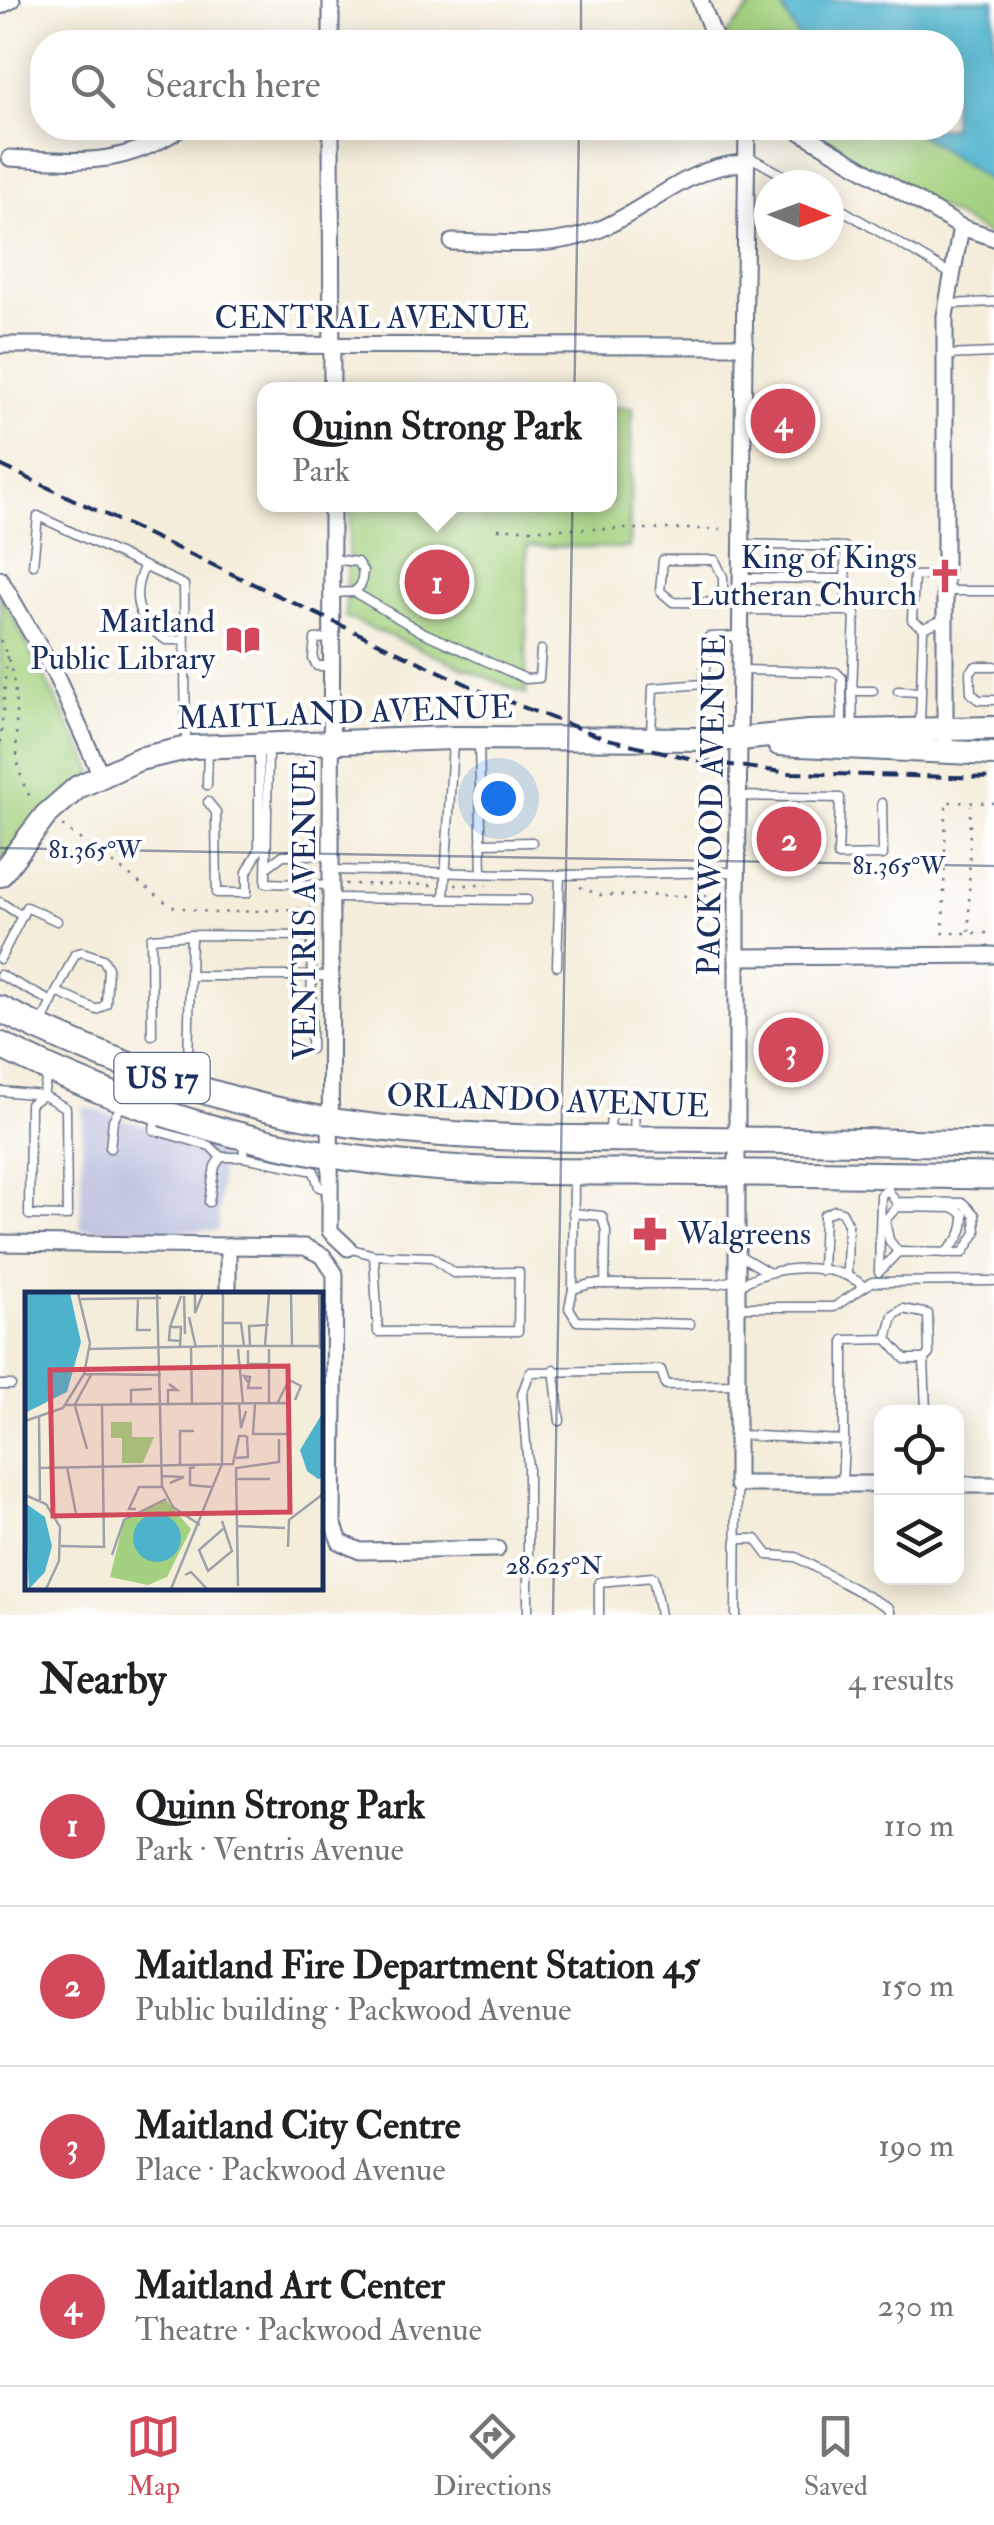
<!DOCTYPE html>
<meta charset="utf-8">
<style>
:root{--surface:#fff;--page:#f6f6f6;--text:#202124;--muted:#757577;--line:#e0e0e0;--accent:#d1495b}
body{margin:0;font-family:"IM FELL Double Pica",serif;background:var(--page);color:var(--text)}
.controls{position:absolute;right:30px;bottom:30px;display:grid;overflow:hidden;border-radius:20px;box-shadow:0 5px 25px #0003}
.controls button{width:90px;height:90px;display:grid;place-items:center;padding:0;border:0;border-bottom:2px solid var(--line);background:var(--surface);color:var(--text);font:50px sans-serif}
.compass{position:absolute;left:754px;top:170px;width:90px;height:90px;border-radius:50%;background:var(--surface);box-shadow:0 5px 25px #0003;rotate:91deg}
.you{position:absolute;left:498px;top:798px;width:35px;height:35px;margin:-25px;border:8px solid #fff;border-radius:50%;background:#1a73e8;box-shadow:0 0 0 15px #1a73e833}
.badge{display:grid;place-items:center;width:65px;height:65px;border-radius:50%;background:var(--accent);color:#fff;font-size:32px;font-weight:700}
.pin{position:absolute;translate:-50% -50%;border:5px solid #fff;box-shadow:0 2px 10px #0006}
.popup{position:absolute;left:257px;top:382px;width:360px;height:130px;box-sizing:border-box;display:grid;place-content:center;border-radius:20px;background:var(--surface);filter:drop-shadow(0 2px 8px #0005);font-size:32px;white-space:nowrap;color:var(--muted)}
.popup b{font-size:38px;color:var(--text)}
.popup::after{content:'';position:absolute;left:50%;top:100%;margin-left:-20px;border:20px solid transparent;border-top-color:var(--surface)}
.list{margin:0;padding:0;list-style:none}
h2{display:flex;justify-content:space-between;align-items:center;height:130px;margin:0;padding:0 40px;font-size:42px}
h2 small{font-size:32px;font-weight:400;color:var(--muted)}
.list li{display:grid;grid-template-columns:65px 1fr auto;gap:30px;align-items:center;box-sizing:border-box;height:160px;padding:0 40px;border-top:2px solid var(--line)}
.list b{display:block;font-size:38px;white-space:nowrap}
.list p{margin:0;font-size:32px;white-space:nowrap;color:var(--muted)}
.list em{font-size:32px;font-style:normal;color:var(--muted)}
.icon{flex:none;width:55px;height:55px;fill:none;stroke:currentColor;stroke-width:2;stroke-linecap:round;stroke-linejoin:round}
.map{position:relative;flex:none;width:994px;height:1615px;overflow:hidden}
.search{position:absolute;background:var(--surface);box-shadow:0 5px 25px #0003;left:30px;right:30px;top:30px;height:110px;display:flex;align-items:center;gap:25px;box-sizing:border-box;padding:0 35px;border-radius:40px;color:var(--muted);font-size:38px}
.sheet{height:770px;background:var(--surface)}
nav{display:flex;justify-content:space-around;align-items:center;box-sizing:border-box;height:140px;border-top:2px solid var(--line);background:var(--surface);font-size:28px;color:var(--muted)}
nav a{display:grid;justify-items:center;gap:5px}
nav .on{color:var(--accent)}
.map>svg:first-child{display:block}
</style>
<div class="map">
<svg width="994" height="1615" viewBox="0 0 994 1615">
<rect width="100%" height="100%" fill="#fff"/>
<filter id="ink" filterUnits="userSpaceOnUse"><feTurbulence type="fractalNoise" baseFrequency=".01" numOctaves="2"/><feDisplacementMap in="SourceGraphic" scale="20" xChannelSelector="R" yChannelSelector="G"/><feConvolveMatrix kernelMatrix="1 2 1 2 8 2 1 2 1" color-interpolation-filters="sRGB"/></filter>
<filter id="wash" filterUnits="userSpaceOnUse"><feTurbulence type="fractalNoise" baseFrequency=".0048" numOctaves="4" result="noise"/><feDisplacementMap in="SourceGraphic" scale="40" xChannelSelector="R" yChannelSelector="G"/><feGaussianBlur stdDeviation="2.25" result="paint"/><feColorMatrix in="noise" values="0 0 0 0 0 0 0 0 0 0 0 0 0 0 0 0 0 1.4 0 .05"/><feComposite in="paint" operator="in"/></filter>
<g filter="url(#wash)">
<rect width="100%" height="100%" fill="#f4edda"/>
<polygon fill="#bdc3de" points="83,1106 222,1151 218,1231 80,1229"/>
<g fill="#a4d17f" stroke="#60806e" stroke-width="2.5">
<polygon points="757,0 778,0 801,42 720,42"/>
<polygon points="795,128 910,128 994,184 994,238"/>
<polygon points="610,408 632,408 629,548 527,546 526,694 345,617 351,505 610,504"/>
<polygon points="0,592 94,772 0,860"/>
</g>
<polygon fill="#4db3cc" stroke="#347195" stroke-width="2.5" points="778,0 994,0 994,184 910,128 952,128 952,42 801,42"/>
</g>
<g filter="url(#ink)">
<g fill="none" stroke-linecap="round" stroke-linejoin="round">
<g stroke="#677289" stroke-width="11">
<g id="lane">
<polyline points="748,156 801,185"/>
<polyline points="829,202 951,274"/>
<polyline points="949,304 994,302"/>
<polyline points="945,355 994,353"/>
<polyline points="743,544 845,547 846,611 855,614 852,691"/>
<polyline points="33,565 38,516 184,585 186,743"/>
<path d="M 144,567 C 130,597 137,621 166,640 L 184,640"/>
<polyline points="743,578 847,579"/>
<polyline points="945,591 994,591"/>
<polyline points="354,592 420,631 526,679 539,678 541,650"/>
<polyline points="331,593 354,592 361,585 363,571 357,562 332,559"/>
<polyline points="723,603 723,577 715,560 663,560 660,591 673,602 742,603"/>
<polyline points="742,610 846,611"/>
<polyline points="943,620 923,628 912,620 914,576 945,575"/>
<polyline points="331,666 317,666 313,659 315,639 331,638"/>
<polyline points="994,666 976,666 970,672 971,693 979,700 994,700"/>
<polyline points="742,670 836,672 842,678 842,726"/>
<polyline points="898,691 920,692"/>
<polyline points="920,724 923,628"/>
<polyline points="853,730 852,691 873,691"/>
<polyline points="651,734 653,688 703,684 709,637 742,636"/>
<polyline points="479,742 482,873"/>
<polyline points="268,747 266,883 331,885"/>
<polyline points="207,785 208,750"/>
<polyline points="738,796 840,798 838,856 883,855 882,803"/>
<polyline points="208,802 216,812 217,893 247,893 247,872 259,850 259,750"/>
<polyline points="481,843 532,842"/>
<polyline points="267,867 283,855 332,855"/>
<polyline points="332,870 560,875 557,966"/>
<polyline points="560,875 737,872"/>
<polyline points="332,898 527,900"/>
<polyline points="444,899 453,742"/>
<polyline points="0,902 22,916 0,959"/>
<polyline points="22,916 26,907 57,921"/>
<polyline points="0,975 52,1002"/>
<polyline points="190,976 330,976"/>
<polyline points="41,1024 75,954 82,952 103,959 108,968 106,1004 97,1010 57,992"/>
<polyline points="152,1035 151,938 191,935"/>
<polyline points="182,1080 188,1065 191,935 312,936 311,1049"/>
<polyline points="0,1091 43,1095 66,1108 67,1216 29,1215 30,1104 43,1095 48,1071"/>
<polyline points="156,1114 154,1130 210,1146 221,1157"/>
<polyline points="609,1135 613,1100"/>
<polyline points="634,1135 635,1100"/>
<polyline points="245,1141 243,1157 314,1171 319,1187 329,1190"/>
<polyline points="110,1148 113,1120 123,1103"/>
<polyline points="209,1202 215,1166 221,1157 243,1157"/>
<polyline points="573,1213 602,1216 606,1231 605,1284"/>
<polyline points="348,1248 374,1255 432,1257 453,1273 519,1272 518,1331 378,1332 374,1255"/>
<path d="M 898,1252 L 889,1240 L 885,1220 L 897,1207 L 955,1208 L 964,1215 C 964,1234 958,1241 945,1253"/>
<polyline points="739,1255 766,1271"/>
<polyline points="822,1271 824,1215 835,1210 842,1212 848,1224 847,1273"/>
<polyline points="879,1271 881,1195 888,1189"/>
<polyline points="879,1272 898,1252 963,1253 976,1233 975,1215 963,1203 896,1202 888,1190"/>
<path d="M 739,1286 C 771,1264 832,1261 864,1286"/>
<polyline points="573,1289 574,1176"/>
<polyline points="739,1307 834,1307 872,1282 994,1281"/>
<polyline points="690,1324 577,1321 569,1308 573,1289 590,1284 717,1284 739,1279"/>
<polyline points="924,1359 926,1412"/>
<polyline points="554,1369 560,1421"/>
<polyline points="0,1385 11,1385"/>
<polyline points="737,1435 844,1440 842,1484"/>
<polyline points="844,1440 844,1340 887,1339 905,1359 924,1359 929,1354 928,1314 903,1309 893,1316 887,1339"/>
<polyline points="737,1539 756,1539 768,1555 796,1557 889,1608 891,1615"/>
<polyline points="528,1615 528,1468 522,1394 530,1372 661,1370 666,1385 738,1384"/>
<polyline points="599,1615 599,1582 653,1577 660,1615"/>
<polyline points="736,1615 737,1484"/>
</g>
</g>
<g stroke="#677289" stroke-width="19">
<g id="street">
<polyline points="331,0 331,42"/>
<polyline points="700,0 716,42"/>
<polyline points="0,6 12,0"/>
<polyline points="331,128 332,390"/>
<polyline points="747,128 737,896 737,1484 882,1484"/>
<polyline points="794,128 961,227 994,238"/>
<path d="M 10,158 C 79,161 121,168 181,128"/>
<path d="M 452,242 C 500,243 553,249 598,230 C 649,209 687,166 744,163"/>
<polyline points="0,345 745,346"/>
<polyline points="332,504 330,1231 348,1248"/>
<polyline points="0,579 55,674 100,773"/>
<polyline points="945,754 945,316 961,227"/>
<polyline points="737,957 994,955"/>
<polyline points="0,1243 305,1247 323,1256 335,1274 333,1522 340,1542 360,1551 497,1549"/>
<polyline points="228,1295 228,1246"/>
<polyline points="956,1485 994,1485"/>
</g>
</g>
<g stroke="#677289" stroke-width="26">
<g id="secondary">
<polyline points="779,744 994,754"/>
<polyline points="0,875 46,815 78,787 139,759 192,747 453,738 740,739 808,732 994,728"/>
</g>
</g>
<g stroke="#677289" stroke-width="29">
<g id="primary">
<path d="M 0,1009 C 106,1062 219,1102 336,1122 C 447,1139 557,1139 668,1139 C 777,1140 885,1142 994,1144"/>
<path d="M 0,1045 C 118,1105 250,1147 382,1162 C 472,1173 563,1172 654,1172 C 767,1173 881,1174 994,1176"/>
</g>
</g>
<g stroke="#677289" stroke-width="2.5" stroke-dasharray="2.5 8" stroke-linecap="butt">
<polyline points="498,529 727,529"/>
<path d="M 0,640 C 32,701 0,755 33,801"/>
<polyline points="0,753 7,654"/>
<polyline points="994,803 946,802 943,933 994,933"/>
<polyline points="62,826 171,906 215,913 316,908"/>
<polyline points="345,884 432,885"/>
<polyline points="455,885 487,885"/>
<polyline points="580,887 600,895 720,896"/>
<polyline points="969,932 970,805"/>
</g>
<use href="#lane" stroke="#fff" stroke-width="8"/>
<use href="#street" stroke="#fff" stroke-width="15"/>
<use href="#secondary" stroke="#fff" stroke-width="22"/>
<use href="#primary" stroke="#fff" stroke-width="25"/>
<polyline stroke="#1b2f5e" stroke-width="4" stroke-dasharray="15 8" stroke-linecap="butt" points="0,465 481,691 604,738 701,761 790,773 994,778"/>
</g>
</g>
<path fill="none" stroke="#1b2f5e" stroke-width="2.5" stroke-opacity="0.45" d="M 581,42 L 581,0M 0,848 L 994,866M 553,1615 L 579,128"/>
<defs>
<g id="church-bare" transform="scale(2.7)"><path d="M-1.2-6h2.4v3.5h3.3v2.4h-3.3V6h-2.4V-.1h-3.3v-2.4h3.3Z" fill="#d1495b" stroke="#fff" stroke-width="2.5" paint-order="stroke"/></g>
<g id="library-bare" transform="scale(2.7)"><path d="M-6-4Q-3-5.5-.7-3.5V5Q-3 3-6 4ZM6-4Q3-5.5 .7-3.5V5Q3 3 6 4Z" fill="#d1495b" stroke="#fff" stroke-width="2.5" paint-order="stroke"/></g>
<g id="pharmacy-bare" transform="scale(2.7)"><path d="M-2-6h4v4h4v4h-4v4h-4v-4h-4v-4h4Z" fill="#d1495b" stroke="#fff" stroke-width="2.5" paint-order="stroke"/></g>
</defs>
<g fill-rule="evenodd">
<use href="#church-bare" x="945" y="576"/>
<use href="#library-bare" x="243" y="640"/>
<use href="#pharmacy-bare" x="650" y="1234"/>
</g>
<g text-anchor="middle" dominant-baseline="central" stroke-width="8" stroke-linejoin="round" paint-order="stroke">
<rect fill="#fff" stroke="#5f6d8e" stroke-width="2.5" x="114.5" y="1053" width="95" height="50" rx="8"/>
<g font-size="30" font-weight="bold" fill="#1b2f5e">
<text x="162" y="1078">US 17</text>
</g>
<g font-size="32" fill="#1b2f5e" stroke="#fff">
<text x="372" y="318">CENTRAL AVENUE</text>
<text transform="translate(345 713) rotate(-2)">MAITLAND AVENUE</text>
<text transform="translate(712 805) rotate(-89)">PACKWOOD AVENUE</text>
<text transform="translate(305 910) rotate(-90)">VENTRIS AVENUE</text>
<text transform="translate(548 1101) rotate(2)">ORLANDO AVENUE</text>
</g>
<g font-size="32" fill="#1b2f5e" stroke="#fff" text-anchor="end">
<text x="917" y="558">King of Kings<tspan x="917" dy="37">Lutheran Church</tspan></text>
<text x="215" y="622">Maitland<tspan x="215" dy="37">Public Library</tspan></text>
<text x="678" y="1234" text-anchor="start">Walgreens</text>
</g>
</g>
<g transform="translate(25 1292)">
<rect width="298" height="298" fill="#f4edda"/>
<path d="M 86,130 L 107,130 L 107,145 L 129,145 L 118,171 L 97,171 L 97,146 L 86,146 ZM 141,208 L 166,237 L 142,285 L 123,293 L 85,285 L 99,228 Z" fill="#a4d17f"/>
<path d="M 0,1 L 45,1 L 56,50 L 42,100 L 0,121 ZM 297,122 L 297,186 L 293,187 L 282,179 L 275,158 ZM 0,211 L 20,225 L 27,254 L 20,280 L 4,297 ZM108 246a24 24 0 1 1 48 0a24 24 0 1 1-48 0Z" fill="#4db3cc"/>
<path fill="none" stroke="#9da1a8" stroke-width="2.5" d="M 132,1 L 137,194 L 148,215 L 175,233M 170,1 L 170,21 L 178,1M 266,1 L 267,54M 294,1 L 295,57M 159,4 L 160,42M 56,7 L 136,6M 113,7 L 112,38 L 126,38M 164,25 L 171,56M 198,31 L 216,31 L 219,54M 145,35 L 156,4M 194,54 L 298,54M 225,54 L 224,34 L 244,33M 240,54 L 244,1M 155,56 L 156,35 L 145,35 L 144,48 L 155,49M 166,56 L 167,113M 65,57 L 193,54M 213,57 L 218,112M 244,57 L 244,112M 223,58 L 223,72 L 244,72M 59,82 L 136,83M 223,90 L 219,84 L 225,85 L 223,96 L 237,96M 214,112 L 216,136 L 221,119M 252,112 L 264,88 L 276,94 L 270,108M 41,113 L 264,111 L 265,142 L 228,142 L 230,112M 106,113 L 106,98 L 127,97M 143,113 L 143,98 L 152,98 L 144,92M 49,114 L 66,83M 50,114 L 62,157M 14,125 L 15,208M 0,129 L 38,116 L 59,82 L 65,51 L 53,1M 211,166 L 223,165 L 222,144M 155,173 L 155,139 L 169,139M 42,175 L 51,222M 170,175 L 165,176 L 165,193 L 187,195M 14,176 L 208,172 L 214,144 L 222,144M 137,184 L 159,185 L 145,191M 211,187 L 245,187M 0,203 L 21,212 L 35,235 L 34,269 L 21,297M 111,217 L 104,217 L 114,195 L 137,195M 197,229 L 207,259 L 183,279 L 174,258 L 198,237M 211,234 L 260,236M 36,254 L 79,255 L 77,113M 263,255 L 264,228 L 298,202M 87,263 L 99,228 L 141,207M 160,283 L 166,280 L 182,297M 213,294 L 211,176 L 254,170 L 254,147M 146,297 L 197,172 L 198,1"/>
<path fill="#d1495b" fill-opacity="0.15" stroke="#d1495b" stroke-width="5" d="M 263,74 L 265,220 L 28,224 L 25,78 Z"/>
<rect width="298" height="298" fill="none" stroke="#1b2f5e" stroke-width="5"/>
</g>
<g font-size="25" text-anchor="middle" fill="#1b2f5e" stroke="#fff" stroke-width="8" stroke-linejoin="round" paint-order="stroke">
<text x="95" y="858">81.365°W</text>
<text x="899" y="874">81.365°W</text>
<text x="554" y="1574">28.625°N</text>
</g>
</svg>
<div class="controls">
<button><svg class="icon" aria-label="locate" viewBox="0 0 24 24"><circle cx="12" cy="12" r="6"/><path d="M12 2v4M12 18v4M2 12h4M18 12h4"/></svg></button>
<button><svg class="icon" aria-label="layers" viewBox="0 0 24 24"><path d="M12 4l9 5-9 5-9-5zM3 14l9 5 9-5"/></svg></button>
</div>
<svg class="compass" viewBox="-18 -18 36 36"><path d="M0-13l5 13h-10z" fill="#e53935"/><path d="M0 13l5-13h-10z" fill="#757577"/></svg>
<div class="you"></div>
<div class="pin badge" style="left:437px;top:582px">1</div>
<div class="popup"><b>Quinn Strong Park</b>Park</div>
<div class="pin badge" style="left:789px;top:839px">2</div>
<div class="pin badge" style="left:791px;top:1050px">3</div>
<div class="pin badge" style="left:783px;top:421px">4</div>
<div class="search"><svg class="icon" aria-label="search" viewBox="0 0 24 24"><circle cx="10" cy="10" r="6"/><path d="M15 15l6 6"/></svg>Search here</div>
</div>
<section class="sheet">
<h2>Nearby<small>4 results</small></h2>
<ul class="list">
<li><span class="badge">1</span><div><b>Quinn Strong Park</b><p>Park · Ventris Avenue</p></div><em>110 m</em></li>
<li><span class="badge">2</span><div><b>Maitland Fire Department Station 45</b><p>Public building · Packwood Avenue</p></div><em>150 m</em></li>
<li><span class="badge">3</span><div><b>Maitland City Centre</b><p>Place · Packwood Avenue</p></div><em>190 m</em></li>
<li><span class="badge">4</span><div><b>Maitland Art Center</b><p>Theatre · Packwood Avenue</p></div><em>230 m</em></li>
</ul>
</section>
<nav>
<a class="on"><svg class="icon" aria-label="map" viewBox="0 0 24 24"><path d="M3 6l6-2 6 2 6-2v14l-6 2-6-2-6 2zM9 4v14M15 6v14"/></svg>Map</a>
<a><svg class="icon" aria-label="directions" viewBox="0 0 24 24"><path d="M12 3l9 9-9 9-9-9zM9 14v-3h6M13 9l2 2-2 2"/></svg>Directions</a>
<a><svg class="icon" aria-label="saved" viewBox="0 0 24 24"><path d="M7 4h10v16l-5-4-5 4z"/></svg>Saved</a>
</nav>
